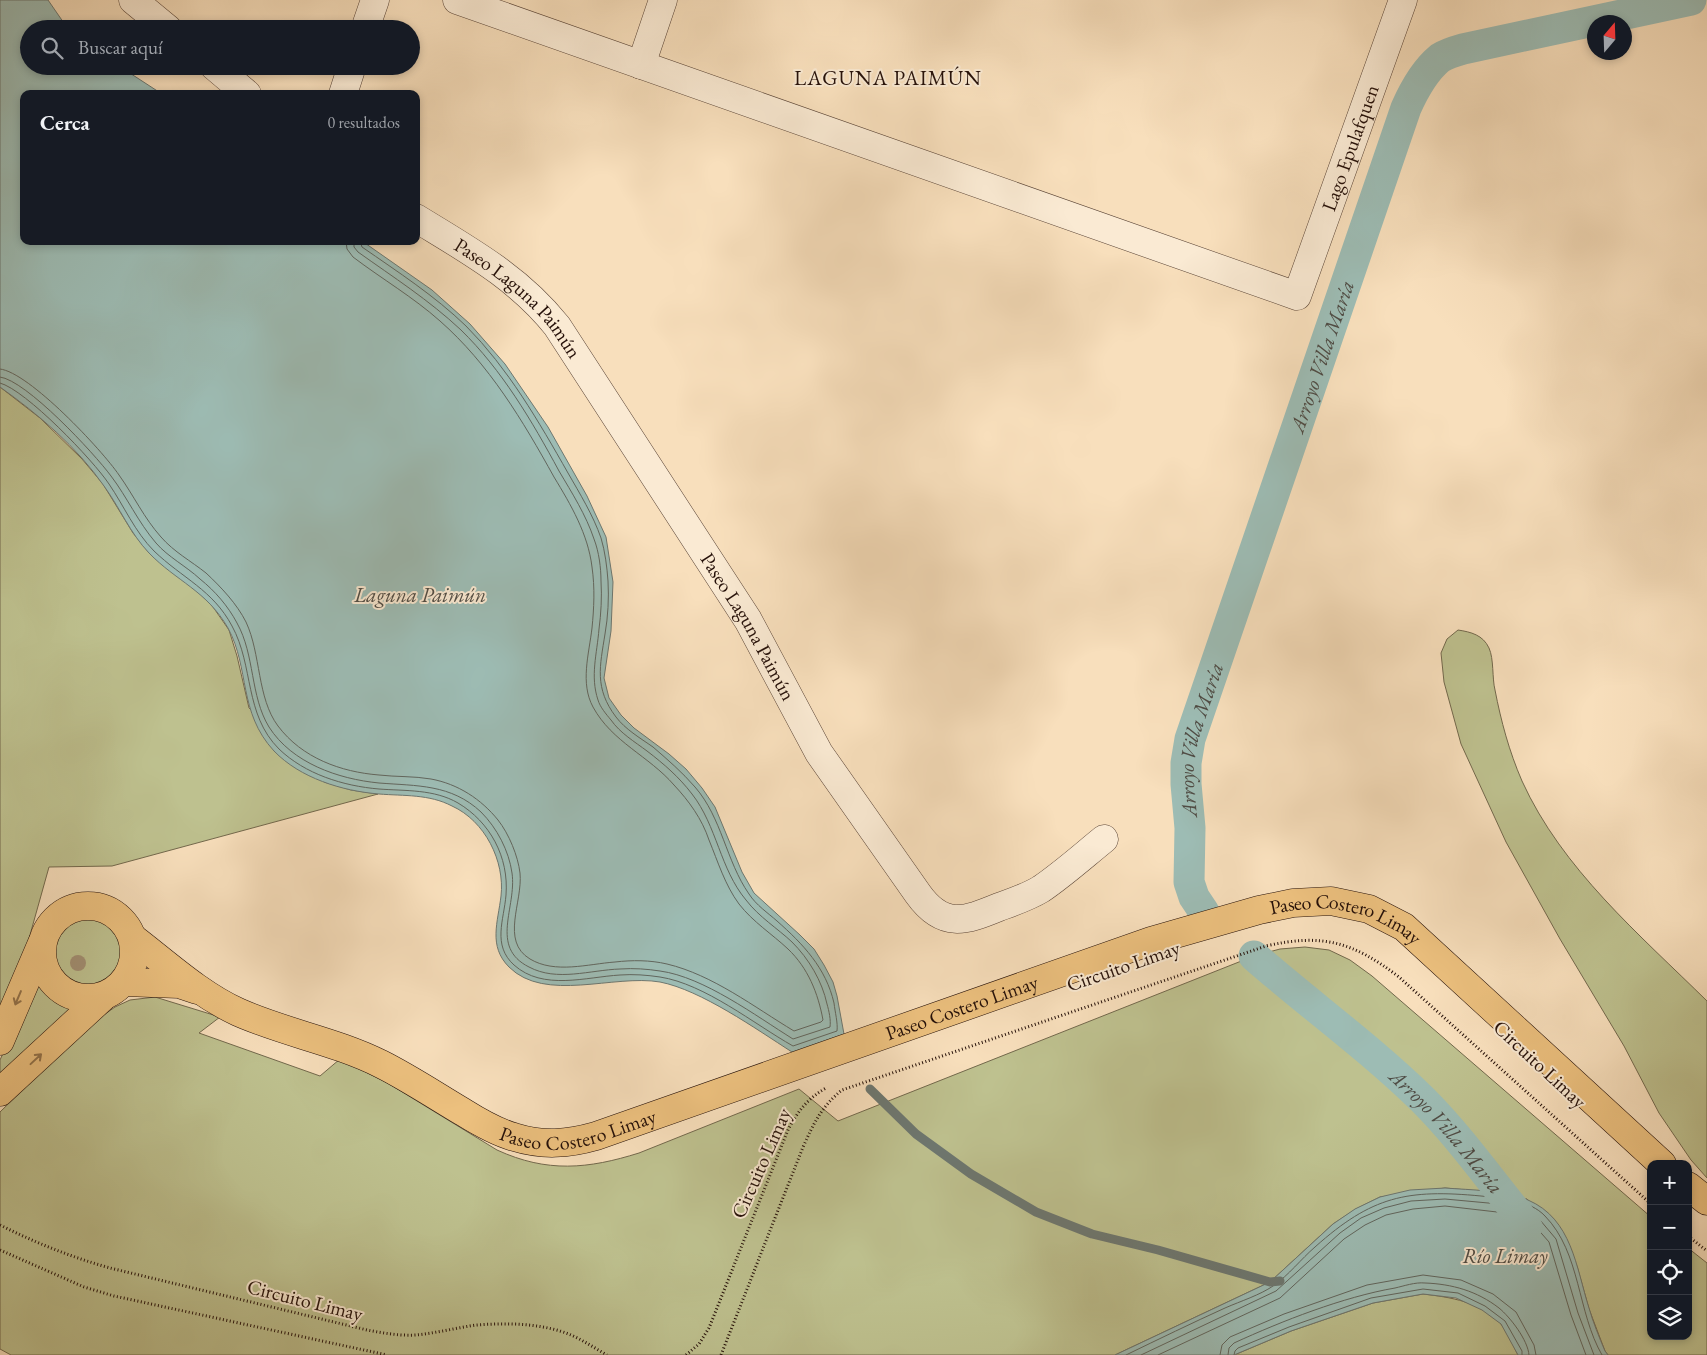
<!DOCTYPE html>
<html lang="es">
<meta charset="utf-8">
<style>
:root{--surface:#171b24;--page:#242831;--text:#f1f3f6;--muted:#9ea1a6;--line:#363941}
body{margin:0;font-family:"EB Garamond",serif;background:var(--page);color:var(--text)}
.controls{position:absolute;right:15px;bottom:15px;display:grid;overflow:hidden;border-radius:10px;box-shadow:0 2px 8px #0003}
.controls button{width:45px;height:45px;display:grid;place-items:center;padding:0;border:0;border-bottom:1px solid var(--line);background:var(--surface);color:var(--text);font:25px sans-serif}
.compass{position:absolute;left:1587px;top:15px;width:45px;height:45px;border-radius:50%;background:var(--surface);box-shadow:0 2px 8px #0003;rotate:19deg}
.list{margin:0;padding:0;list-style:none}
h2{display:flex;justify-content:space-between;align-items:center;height:65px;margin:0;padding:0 20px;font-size:21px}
h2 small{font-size:16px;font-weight:400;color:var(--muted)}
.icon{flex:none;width:28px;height:28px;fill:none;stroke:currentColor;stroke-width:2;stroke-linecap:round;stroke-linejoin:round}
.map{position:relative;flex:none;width:1707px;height:1355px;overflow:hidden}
.search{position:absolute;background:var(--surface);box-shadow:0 2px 8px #0003;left:20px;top:20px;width:400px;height:55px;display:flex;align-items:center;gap:12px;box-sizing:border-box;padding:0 18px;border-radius:28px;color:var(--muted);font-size:19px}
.panel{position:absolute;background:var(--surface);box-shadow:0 2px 8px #0003;left:20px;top:90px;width:400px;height:155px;border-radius:10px}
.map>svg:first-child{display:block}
</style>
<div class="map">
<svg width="1707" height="1355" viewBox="0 0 1707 1355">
<rect width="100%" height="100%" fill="#f8dfbc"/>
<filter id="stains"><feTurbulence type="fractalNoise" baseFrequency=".004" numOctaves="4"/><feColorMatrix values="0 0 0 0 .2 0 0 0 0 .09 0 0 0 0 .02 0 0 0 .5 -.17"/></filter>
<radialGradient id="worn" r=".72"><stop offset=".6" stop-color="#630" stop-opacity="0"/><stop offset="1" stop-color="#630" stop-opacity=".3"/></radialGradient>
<g fill="#bec18f" stroke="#72684c">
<polygon points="0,387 40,418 82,459 103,484 133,533 150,554 194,588 213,607 229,630 237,656 249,708 324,782 351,790 378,794 112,866 49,867 28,942 0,1014"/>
<path d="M 1458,630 C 1471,632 1483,635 1489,648 C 1494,659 1492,678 1495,690 C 1501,721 1509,751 1522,781 C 1562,869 1639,934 1707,1001 L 1707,1178 L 1691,1160 L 1659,1113 L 1624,1046 L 1560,939 L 1506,842 L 1461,744 L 1444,682 L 1441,653 L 1447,639 Z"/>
<circle cx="88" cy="951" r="34"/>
<path d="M 1305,947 L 1329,950 L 1350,960 L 1372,976 L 1651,1217 L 1651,1336 L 1688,1336 L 1688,1248 L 1707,1263 L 1707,1355 L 1608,1355 L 1605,1351 L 1589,1309 L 1577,1266 L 1527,1199 L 1500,1193 L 1445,1188 L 1380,1197 L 1356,1209 L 1333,1224 L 1270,1282 L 1115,1355 L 11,1355 L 0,1349 L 0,1112 L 87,1027 L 115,1007 L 130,1000 L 155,997 L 220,1017 L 199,1033 L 320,1076 L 340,1059 L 386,1082 L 497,1150 C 547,1173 588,1169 639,1153 L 799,1089 L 838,1121 L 1254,956 L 1280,949 Z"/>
<path d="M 38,976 C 48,993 62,1001 79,1008 L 0,1079 L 0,1060 Z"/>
<path d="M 1423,1294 C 1449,1297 1483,1302 1501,1324 C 1508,1333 1513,1345 1518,1355 L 1234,1355 L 1291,1331 L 1373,1303 Z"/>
</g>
<g fill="#9dbcb4" stroke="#6d7770">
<path d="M 0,0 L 48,0 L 68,29 L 29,29 L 29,66 L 119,66 L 162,94 L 24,94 L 24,241 L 362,241 L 432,290 L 470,324 L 505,364 L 548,427 L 587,496 L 606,537 L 613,582 L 611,631 L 604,678 L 609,698 L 621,715 L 634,728 L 669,754 L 686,769 L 702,788 L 715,807 L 742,872 L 754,893 L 800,935 L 814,949 L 824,965 L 833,982 L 837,996 L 844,1034 L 792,1052 C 756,1029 701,990 660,982 C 614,974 545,1003 509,967 C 488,946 498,922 501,896 C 505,861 485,821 452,806 C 429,794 404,796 379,794 C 342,791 300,778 274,751 C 238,712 250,669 228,628 C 207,591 176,581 149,553 C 130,533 120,508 104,486 C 77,447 38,414 0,387 Z"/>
<path d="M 1445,1188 C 1470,1190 1505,1190 1528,1200 C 1572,1219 1576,1267 1589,1308 C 1593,1322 1599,1337 1605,1351 L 1608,1355 L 1518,1355 L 1501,1324 L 1482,1310 L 1456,1298 L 1423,1294 L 1373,1303 L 1291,1331 L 1234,1355 L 1115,1355 L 1270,1282 L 1333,1224 L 1355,1209 L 1380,1197 L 1410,1190 Z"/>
</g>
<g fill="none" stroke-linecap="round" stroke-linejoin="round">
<g stroke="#61665e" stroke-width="1">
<path d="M 0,369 C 29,372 102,450 119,475 C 134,496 144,518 161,537 C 174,552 191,561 206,573 C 221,587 237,604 246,622 C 261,654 257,698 278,726 C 302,758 341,772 379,775 C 396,777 414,776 431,779 C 458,784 481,799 498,820 C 509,834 518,856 520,873 C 523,902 500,941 530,959 C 555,974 588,964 615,962 C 632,960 650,960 667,964 C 713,975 754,1007 794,1031 L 821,1022 L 823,1020 C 818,993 808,968 788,949 C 772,934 753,922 739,904 C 725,885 718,862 709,840 C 702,819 689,801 674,785 C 649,756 612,742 593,707 C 580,683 589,654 592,628 C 594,608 595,588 592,567 C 588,534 571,505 554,477 C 523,421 489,364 440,321 C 413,297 382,279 353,257 L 347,249 L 346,241"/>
<path d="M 0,377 C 26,380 94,453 111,476 C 127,497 138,522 156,543 C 168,557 186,566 200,579 C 215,591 228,606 237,623 C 255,655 250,696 269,727 C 292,763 338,779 379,783 C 417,786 451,784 481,812 C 497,828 509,851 512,873 C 517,907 489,947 529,967 C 557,982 590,970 620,969 C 634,968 647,969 660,971 C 704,977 756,1016 793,1039 L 830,1027 C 831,1020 829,1011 827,1004 C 822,981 809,959 792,942 C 777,928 759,917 746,900 C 720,869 717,826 692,794 C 679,777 664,764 647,751 C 635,742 620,733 611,720 C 606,714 600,707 598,700 C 590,676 597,654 599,629 C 601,614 602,597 601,581 C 601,568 599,552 594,539 C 586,515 572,493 559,471 C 532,421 502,370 461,330 C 429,300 393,277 358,252 L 354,247 L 354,241"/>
<path d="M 0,383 C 26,390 93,460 109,484 C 124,506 135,532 154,551 C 182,578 213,590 232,626 C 254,666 244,714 279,749 C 305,774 343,786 379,789 C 405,791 434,789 458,803 C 490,822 509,857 506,895 C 504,920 492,945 514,965 C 543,991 586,977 620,975 C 633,974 647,975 660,977 C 705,984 754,1024 793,1046 L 837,1031 C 838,1023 835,1012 834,1003 C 826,968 803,944 777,921 C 768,913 756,905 749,894 C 726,861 722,818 695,787 C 682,772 668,760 653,747 C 640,738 625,729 616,717 C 594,688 600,666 605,634 C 608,617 609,598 608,581 C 607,567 605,551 601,538 C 593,515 580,494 568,473 C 539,422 508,368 466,326 C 435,296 398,272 362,247 L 360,241"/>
<path d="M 1126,1355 C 1159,1339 1192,1323 1225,1308 C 1241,1301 1260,1295 1273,1286 C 1289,1275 1301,1259 1315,1247 C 1372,1196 1407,1189 1481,1196 C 1502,1198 1530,1200 1545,1216 C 1581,1253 1577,1312 1602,1355"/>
<polyline points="1141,1355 1276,1291 1340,1233 1361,1218 1384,1208 1411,1201 1445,1199 1499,1204 1523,1210 1540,1220 1556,1239 1578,1313 1594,1355"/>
<polyline points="1158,1355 1280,1298 1344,1239 1365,1225 1386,1215 1413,1209 1445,1206 1497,1212 1520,1217 1535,1226 1549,1242 1571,1315 1586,1355"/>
<polyline points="1220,1355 1222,1345 1230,1337 1284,1314 1367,1285 1423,1275 1461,1280 1493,1294 1516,1312 1534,1345 1536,1355"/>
<path d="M 1228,1355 L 1229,1348 L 1234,1343 C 1282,1321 1343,1297 1395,1288 C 1404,1286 1415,1282 1425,1283 C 1452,1284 1477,1291 1499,1308 C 1510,1317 1528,1340 1529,1355"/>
<polyline points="1234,1355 1235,1351 1238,1348 1289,1327 1371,1298 1423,1289 1458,1293 1485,1306 1505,1321 1522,1351 1522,1355"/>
</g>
<polyline stroke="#6d7770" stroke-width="9" points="870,1089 916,1134 971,1174 1036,1212 1092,1234 1158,1250 1270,1282 1280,1281"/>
<g stroke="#9dbcb4" stroke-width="31">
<path id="s1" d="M 1204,912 L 1194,897 L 1189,882 L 1190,828 L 1186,784 L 1186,763 L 1190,739 L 1406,108 C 1414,90 1424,71 1440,58 C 1446,54 1456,51 1463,49 L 1691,0"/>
<path id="s2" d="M 1254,956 C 1310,1005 1370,1048 1423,1100 C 1460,1137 1490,1180 1523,1220 L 1527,1227"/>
</g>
<g stroke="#5a4436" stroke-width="29">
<g id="minor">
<polyline points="133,0 168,29"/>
<path id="s3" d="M 457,0 L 1297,296 L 1403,0"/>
<polyline points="365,29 375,0"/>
<polyline points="641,65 663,0"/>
<polyline points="214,66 247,94"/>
<polyline points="343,94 352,66"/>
<path id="s4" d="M 416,218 C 468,250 518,277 557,326 L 748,620 L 819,753 L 918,894 C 943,929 965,921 999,907 C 1013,902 1028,897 1041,889 C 1063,874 1083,856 1104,839"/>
</g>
</g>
<g stroke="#251009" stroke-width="29">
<g id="major">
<circle cx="88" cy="952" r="46"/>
<path id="s5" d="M 133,938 C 167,964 199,994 238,1012 C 285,1033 335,1041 381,1064 C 409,1078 436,1096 463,1112 C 479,1122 496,1132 514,1137 C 543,1146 568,1144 596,1136 L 1151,941 L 1259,910 L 1293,903 L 1331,901 L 1369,909 L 1404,927 L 1662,1164"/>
<polyline points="124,982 179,984 197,990"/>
<polyline points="0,1041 42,943"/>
<polyline points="0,1092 104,996"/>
<polyline points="1688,1186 1707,1201"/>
</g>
</g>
<g stroke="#251009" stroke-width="3" stroke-dasharray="1 2.5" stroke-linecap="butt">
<path d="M 0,1225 C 36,1243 71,1257 110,1268 L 367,1330 C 383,1333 399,1336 416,1335 C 436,1333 456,1328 476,1325 C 504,1323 533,1323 560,1331 C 577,1336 591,1346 607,1355"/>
<polyline points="1688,1236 1707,1251"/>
<polyline points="0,1250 84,1287 114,1296 387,1355"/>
<path d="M 686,1355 L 699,1344 L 709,1328 L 788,1130 C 797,1112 808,1098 826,1088"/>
<path d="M 721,1355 L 803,1147 C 814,1123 821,1107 842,1090 L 1266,946 C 1323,933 1353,942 1399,977 L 1651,1204"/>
</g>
<use href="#minor" stroke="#faead3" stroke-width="28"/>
<use href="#major" stroke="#ecc07e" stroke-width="28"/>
</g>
<circle fill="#a28f73" cx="78" cy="963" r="8"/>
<defs><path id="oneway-shaft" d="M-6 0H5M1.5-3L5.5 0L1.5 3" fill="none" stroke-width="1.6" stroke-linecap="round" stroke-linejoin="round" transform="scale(1.25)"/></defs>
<g stroke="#927149">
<use href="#oneway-shaft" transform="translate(18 998) rotate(113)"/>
<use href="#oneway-shaft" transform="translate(36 1059) rotate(-43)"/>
</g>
<g text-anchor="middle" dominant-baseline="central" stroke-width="4" stroke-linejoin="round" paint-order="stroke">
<g font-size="20" fill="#251009" stroke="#faead3">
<text stroke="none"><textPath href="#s3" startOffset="1048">Lago Epulafquen</textPath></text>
<text stroke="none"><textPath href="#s4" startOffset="131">Paseo Laguna Paimún</textPath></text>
<text stroke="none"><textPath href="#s4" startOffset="535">Paseo Laguna Paimún</textPath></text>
<text stroke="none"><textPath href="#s5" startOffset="1308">Paseo Costero Limay</textPath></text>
<text transform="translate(1123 966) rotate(-19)">Circuito Limay</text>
<text stroke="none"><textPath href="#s5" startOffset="904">Paseo Costero Limay</textPath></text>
<text transform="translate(1540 1064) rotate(43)">Circuito Limay</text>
<text stroke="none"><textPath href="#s5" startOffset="499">Paseo Costero Limay</textPath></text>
<text transform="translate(761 1163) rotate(-66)">Circuito Limay</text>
<text transform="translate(305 1300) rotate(14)">Circuito Limay</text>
</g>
<g font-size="21" letter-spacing="1" fill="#251009" stroke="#faead3">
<text x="888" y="77">LAGUNA PAIMÚN</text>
</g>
<g font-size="21" font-style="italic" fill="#4f4c45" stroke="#faead3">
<text stroke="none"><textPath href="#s1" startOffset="582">Arroyo Villa María</textPath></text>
<text x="420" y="594">Laguna Paimún</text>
<text stroke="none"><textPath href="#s1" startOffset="178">Arroyo Villa María</textPath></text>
<text stroke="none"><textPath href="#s2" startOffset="261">Arroyo Villa María</textPath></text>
<text x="1505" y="1255">Río Limay</text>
</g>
</g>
<rect width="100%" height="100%" filter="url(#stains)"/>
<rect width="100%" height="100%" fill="url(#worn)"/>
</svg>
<div class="controls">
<button>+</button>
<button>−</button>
<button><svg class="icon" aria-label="locate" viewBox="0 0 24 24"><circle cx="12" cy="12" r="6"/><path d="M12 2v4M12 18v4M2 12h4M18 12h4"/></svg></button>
<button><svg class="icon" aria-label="layers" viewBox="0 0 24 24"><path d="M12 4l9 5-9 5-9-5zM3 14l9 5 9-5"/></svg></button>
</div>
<svg class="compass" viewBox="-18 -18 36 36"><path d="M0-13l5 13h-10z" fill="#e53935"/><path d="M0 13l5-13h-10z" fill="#9ea1a6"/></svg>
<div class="search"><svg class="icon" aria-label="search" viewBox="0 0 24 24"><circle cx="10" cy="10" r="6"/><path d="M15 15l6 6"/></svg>Buscar aquí</div>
<section class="panel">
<h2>Cerca<small>0 resultados</small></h2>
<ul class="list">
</ul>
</section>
</div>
